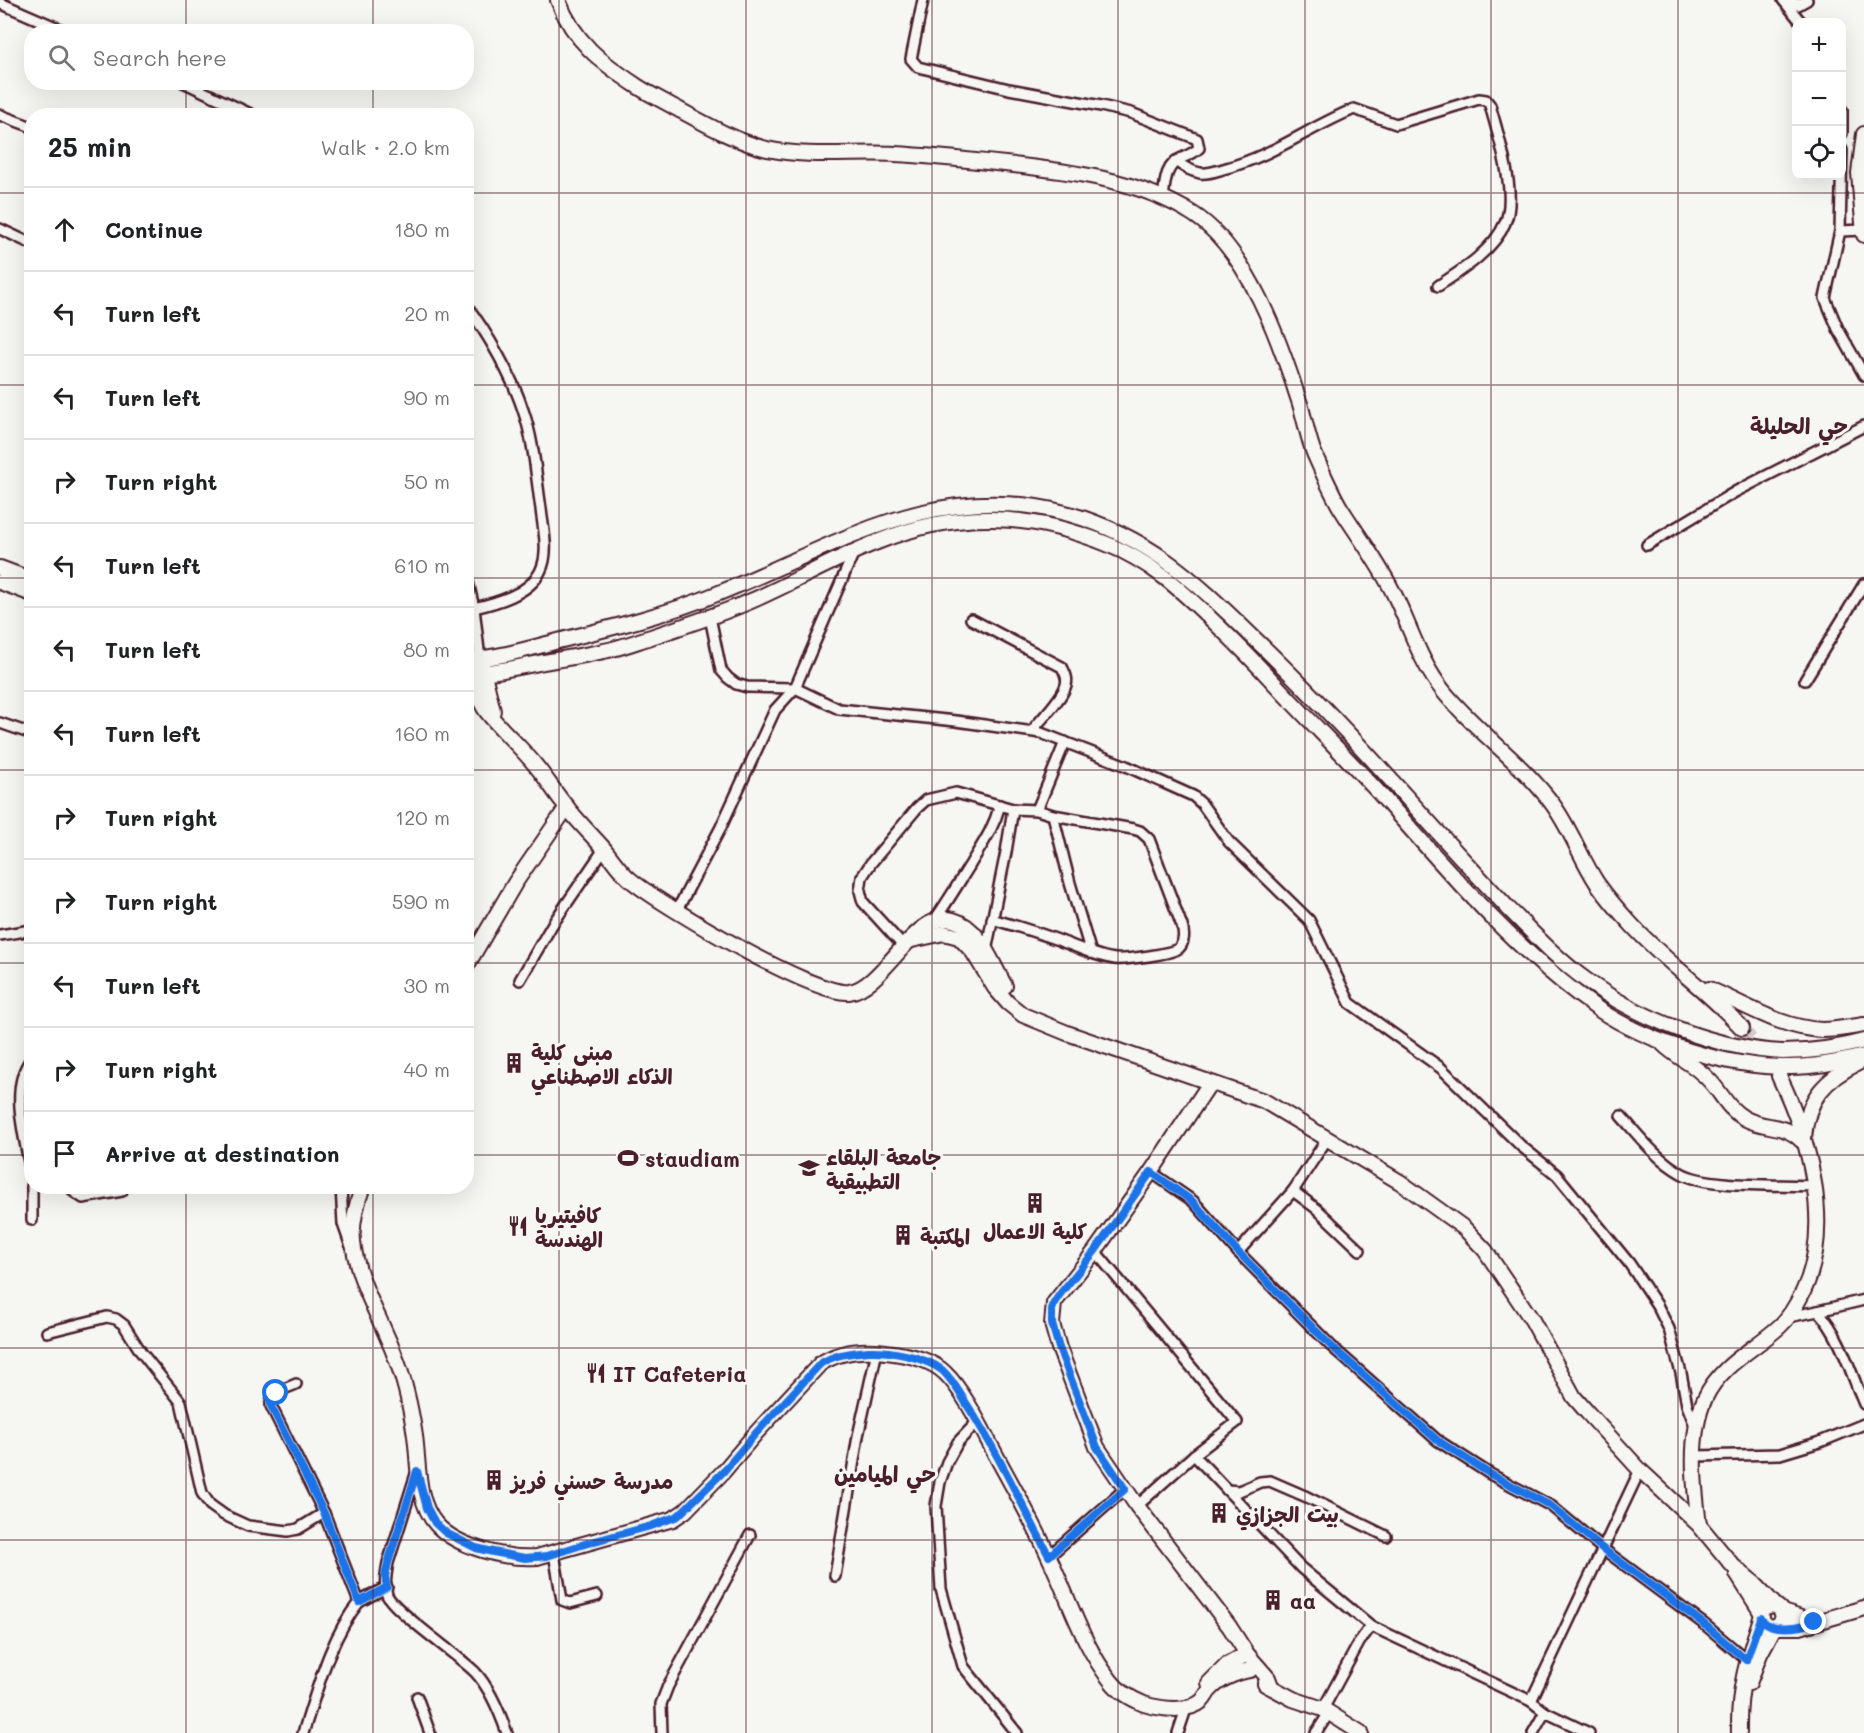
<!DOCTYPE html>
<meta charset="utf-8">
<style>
:root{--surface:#fff;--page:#f2f2f2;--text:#202124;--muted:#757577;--line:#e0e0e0}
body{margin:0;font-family:Mali,"Playpen Sans Arabic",sans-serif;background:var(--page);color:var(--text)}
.controls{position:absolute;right:18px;top:18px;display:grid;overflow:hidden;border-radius:12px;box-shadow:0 6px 24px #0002}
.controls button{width:54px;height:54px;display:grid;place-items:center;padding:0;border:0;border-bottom:2px solid var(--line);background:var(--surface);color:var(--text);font:30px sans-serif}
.stop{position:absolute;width:18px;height:18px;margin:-14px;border:4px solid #1a73e8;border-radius:50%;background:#fff}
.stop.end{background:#1a73e8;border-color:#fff;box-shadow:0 2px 6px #0008}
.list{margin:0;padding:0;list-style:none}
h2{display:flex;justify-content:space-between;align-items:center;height:78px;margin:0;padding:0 24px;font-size:26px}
h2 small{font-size:20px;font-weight:400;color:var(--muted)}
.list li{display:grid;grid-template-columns:39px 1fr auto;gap:18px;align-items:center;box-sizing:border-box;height:84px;padding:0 24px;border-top:2px solid var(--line)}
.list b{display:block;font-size:22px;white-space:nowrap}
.list em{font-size:20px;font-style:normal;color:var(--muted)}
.icon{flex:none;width:33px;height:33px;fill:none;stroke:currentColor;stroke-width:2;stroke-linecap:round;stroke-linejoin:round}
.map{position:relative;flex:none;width:1864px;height:1733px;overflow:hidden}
.search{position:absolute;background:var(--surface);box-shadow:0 6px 24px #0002;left:24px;top:24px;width:450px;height:66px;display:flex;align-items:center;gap:15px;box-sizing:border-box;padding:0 21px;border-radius:24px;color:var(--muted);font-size:22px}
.panel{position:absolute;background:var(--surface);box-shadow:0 6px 24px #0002;left:24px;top:108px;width:450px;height:1086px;border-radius:24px}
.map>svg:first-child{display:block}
</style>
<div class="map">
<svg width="1864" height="1733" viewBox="0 0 1864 1733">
<rect width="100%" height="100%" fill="#f6f6f2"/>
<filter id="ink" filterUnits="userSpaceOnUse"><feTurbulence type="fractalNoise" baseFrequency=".0167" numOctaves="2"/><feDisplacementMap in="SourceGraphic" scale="12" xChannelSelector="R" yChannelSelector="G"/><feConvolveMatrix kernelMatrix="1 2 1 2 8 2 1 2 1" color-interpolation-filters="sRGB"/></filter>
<g filter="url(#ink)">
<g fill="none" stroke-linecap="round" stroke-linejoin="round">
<polyline stroke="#d4cbca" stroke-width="14" stroke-dasharray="14 7" stroke-linecap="butt" points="1742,1028 1777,1074"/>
<g stroke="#4a1f2b" stroke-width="14">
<g id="street">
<path d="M 923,0 L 911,59 L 918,67 L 1009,89 L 1101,106 L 1131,113 L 1197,139 L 1199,148 C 1194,153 1189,155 1182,158 C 1165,165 1165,182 1163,199"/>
<polyline points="1783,0 1801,22"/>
<polyline points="1789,0 1798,5 1807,0"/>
<polyline points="0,3 67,32"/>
<polyline points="183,82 255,116"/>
<polyline points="1842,110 1842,133"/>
<polyline points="0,115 32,127"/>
<polyline points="1842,150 1840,231 1825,298 1838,329 1864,375"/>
<path d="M 1176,161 C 1183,167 1191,171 1200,173 C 1208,174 1216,171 1223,169 C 1271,157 1310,127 1354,109 L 1396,124 L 1479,99 L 1486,100 L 1490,105 C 1498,135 1518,194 1505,223 C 1494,250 1461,271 1438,286"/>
<polyline points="0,229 32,244"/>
<polyline points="1840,231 1863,230"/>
<path d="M 466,305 C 487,332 513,378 523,410 C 534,441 536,476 541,509 C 543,529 550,553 540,572 C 529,594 496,603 474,608"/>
<polyline points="1647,545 1735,492 1864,426"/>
<polyline points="466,573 474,608 480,659"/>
<polyline points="710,617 721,670 728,678 736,684 747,687 795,688 839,709 956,721 1041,733 1124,765 1193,796 1202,804 1229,842 1309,920 1350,1003 1441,1068 1521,1146 1557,1175 1629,1263 1657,1305 1669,1329 1681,1373 1687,1405 1696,1428"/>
<path d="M 971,619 L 1062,667 C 1065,673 1068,678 1066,685 C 1062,699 1041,719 1032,731"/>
<polyline points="1805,680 1864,584"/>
<polyline points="0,723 32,734"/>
<polyline points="1053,815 1070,883 1091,953"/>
<polyline points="676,912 721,827 775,710 795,688 854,552"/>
<path d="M 992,919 C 1016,926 1040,933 1063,942 C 1080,948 1097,957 1115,959 C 1125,960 1172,954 1179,948 C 1185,942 1184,932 1182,926 L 1149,839 L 1140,831 L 1133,829 L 1053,815 L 1037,810"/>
<path d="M 934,921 C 947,903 958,884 970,865 C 983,843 993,830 1000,805"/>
<polyline points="0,935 32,930"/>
<polyline points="904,947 863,902 860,891 862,877 871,863 917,808 926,800 956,793 1013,809 1037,810 1065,742"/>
<polyline points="986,951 1006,852 1013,809"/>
<polyline points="520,980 552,925 604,849"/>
<path d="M 32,1058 C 7,1088 27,1143 32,1179"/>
<path d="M 1621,1116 C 1639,1136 1657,1160 1681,1173 C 1707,1188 1782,1184 1814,1186"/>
<polyline points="1151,1172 1193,1201 1238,1252 1331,1346 1437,1440 1490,1474 1551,1506 1603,1549 1704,1624 1747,1660"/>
<polyline points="32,1186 32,1220"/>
<polyline points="71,1186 74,1192 83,1198 122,1191"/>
<polyline points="341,1186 343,1224 350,1244"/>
<polyline points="1293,1191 1317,1209 1360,1250"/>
<polyline points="1095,1251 1237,1422 1194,1455 1137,1506"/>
<polyline points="1238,1252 1293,1191 1327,1139"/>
<polyline points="1818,1311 1864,1300"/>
<path d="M 1788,1317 L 1818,1311 C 1841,1336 1851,1374 1864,1404"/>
<polyline points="47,1332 107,1317 116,1319 124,1325 141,1352 181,1402 202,1493 210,1505 224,1515 248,1526 288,1531 298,1529 324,1513 359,1602 387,1587"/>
<path d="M 296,1384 C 285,1389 269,1392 271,1406 L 324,1513"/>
<polyline points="978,1421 958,1442 947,1462 940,1482 936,1506 941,1589 963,1666 1017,1733"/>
<polyline points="1194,1455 1301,1568 1371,1626 1531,1701 1545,1712 1589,1733"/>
<polyline points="1695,1456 1780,1454 1820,1442 1864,1424"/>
<path d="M 416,1474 L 388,1563 C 386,1573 384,1586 387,1595 C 394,1611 458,1655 475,1672 C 490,1688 500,1713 507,1733"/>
<polyline points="1227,1490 1239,1491 1260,1482 1270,1481 1307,1497 1386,1536"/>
<polyline points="554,1553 562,1600 570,1603 597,1596"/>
<polyline points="1049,1556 1125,1489"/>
<polyline points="835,1576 858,1436 877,1351"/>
<polyline points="417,1697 430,1733"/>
<polyline points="1531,1701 1640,1470"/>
<polyline points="1323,1709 1360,1641 1371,1626"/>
<path d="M 303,1733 C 318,1688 329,1640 359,1602"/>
<polyline points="662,1733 661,1704 668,1686 750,1535"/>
<polyline points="1178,1733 1187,1706"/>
<polyline points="1316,1733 1329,1713"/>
<polyline points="1533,1733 1545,1712"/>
</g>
</g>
<g stroke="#4a1f2b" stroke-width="18">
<g id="secondary">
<path d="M 558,0 C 574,42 601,62 637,86 C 649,94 662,100 674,107 C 704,123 734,141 767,149 C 809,158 852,152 895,154 C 931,156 968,160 1005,164 C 1068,171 1138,179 1193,214 C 1248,249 1281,344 1300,404 C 1305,420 1308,438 1314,453 C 1322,471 1330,490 1340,507 C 1358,536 1379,563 1394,594 C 1411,628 1419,661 1444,692 C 1477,732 1520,761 1551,802 C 1570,827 1580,857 1597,883 C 1607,897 1618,910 1630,923 C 1664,961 1707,990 1742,1028"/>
<polyline points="1864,134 1859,173 1864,235"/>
<polyline points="0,568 32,580"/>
<polyline points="0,582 32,594"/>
<path d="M 466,660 C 499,658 531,648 562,640 C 615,627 668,614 719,593 C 836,546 936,477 1069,514 C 1152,538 1196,582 1256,640 C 1309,691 1360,745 1409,800 C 1441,836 1474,872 1508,908 C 1533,933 1557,959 1586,980 C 1639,1019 1717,1049 1783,1052 C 1810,1052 1838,1048 1864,1041"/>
<path d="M 471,665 C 474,682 477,698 487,712 C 502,731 521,747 536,766 C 547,779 555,793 566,806 C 578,822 592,835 605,850 C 613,860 621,873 632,881 C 663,906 814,996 849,992 C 885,987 915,909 953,920 C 980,927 992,964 1005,986"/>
<polyline points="482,666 493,711"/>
<path d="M 466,674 C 491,673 515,668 539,663 C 561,659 582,656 604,651 C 620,648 635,642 651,637 C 684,626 718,615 751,601 C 793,583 833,559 877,542 C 956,510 1028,512 1107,544 C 1151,562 1179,588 1212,620 C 1234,641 1255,662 1275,684 C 1312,724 1352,762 1388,803 C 1452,876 1518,953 1598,1009 C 1648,1043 1730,1068 1791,1067 C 1816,1067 1840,1062 1864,1056"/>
<polyline points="912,940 944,933 959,937 973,952 995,988 1008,1003 1023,1015 1067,1033 1264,1101 1400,1182 1464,1228 1485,1250 1532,1320 1574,1397 1587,1412 1640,1470 1699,1525 1733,1566 1755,1584 1775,1605"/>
<polyline points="466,967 515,883 567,807"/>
<path d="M 1709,989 C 1746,1005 1781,1028 1822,1030 C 1836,1030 1851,1027 1864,1025"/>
<path d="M 1663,1044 C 1676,1057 1694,1064 1707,1078 C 1721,1091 1726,1108 1744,1118 C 1765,1130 1784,1122 1802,1141"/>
<polyline points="1210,1083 1151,1172 1095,1251 1054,1303 1052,1324 1059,1348 1097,1447 1137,1506 1229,1626 1247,1654 1268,1678 1271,1686"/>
<path d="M 1804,1138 C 1807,1098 1825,1079 1860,1062"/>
<path d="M 363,1186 C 356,1205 350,1229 354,1249 C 360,1286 382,1321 395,1356 C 405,1381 411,1409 415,1436 C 419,1464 416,1501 436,1524 C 457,1548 507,1559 537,1557 L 673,1519 L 685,1511 L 723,1472 L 756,1433 L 820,1364 C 839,1351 864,1349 886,1352 C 905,1354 931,1359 945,1373 C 962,1389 980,1425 991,1446 C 1011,1484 1033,1521 1050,1559 C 1069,1599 1083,1646 1111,1681 C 1119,1692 1132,1699 1144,1704 C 1160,1709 1188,1713 1202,1701 C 1205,1698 1207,1693 1210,1690 C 1221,1678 1235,1673 1250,1670"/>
<path d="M 1699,1525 C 1694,1485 1688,1436 1705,1398 C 1721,1364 1754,1350 1780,1326 C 1790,1317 1797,1304 1803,1292 C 1834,1226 1809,1138 1779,1076"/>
<polyline points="1737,1574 1761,1612"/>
<polyline points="1782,1612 1814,1622"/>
<path d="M 1777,1626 L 1782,1620 C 1784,1610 1778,1605 1769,1605 L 1761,1612 L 1763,1622 L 1770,1627 L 1800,1627 L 1864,1608"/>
<polyline points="1209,1683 1227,1665 1247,1654"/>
<polyline points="1749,1683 1760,1654 1775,1626"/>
<polyline points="1265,1684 1293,1699 1323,1709 1361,1733"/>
<path d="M 1739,1733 C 1738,1688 1747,1660 1761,1618"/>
</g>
</g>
<use href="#street" stroke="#f6f6f2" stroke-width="9"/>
<use href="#secondary" stroke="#f6f6f2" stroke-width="14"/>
</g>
</g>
<g fill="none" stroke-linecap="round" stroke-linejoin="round" filter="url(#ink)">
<path stroke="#1a73e8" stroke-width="8" d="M 276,1393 L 270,1400 L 271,1406 L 324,1513 L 359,1602 L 387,1587 L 385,1576 L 388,1563 L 417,1471 L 427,1508 L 435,1523 L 446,1533 L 476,1548 L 493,1552 L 525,1558 L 547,1556 L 591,1542 L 651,1526 L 678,1516 L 723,1472 L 756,1433 L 820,1364 C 835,1354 850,1353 868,1351 C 889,1350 925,1357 942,1370 C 952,1379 959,1392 966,1403 C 997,1451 1022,1505 1049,1556 L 1125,1489 L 1097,1447 L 1059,1348 L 1052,1324 L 1052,1310 L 1054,1303 L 1060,1294 L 1095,1251 L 1151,1172 L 1192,1201 L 1238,1252 L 1331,1346 L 1437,1440 L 1490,1474 L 1551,1506 L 1603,1549 L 1704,1624 L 1746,1660 L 1761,1618 C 1768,1632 1801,1628 1814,1622"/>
</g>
<path fill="none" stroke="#4a1f2b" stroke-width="1.5" stroke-opacity="0.55" d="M 186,0 L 186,32M 373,0 L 373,32M 559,0 L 559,1733M 746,0 L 746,1733M 932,0 L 932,1733M 1118,0 L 1118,1733M 1305,0 L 1305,1733M 1491,0 L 1491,1733M 1678,0 L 1678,1733M 186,82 L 186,116M 373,82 L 373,116M 0,193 L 32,193M 466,193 L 1864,193M 0,385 L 32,385M 466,385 L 1864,385M 0,578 L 32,578M 466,578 L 1864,578M 0,770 L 32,770M 466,770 L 1864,770M 0,963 L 32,963M 466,963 L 1864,963M 0,1155 L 32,1155M 466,1155 L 1864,1155M 186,1186 L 186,1733M 373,1186 L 373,1733M 0,1348 L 1864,1348M 0,1540 L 1864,1540"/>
<defs>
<g id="building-bare" transform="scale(1.62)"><path d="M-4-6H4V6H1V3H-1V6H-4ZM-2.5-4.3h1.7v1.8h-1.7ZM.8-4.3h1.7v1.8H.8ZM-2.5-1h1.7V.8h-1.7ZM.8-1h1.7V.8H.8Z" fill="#4a1f2b" stroke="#f6f6f2" stroke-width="2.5" paint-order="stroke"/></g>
<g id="stadium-bare" transform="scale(1.62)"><path d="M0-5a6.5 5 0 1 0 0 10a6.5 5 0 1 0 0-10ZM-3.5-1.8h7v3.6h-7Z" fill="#4a1f2b" stroke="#f6f6f2" stroke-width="2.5" paint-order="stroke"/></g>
<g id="university-bare" transform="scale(1.62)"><path d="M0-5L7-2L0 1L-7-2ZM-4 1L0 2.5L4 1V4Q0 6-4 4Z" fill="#4a1f2b" stroke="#f6f6f2" stroke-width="2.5" paint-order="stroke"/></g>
<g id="restaurant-bare" transform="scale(1.62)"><path d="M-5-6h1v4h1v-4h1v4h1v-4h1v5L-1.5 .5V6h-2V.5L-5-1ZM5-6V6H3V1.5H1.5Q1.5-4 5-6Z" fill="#4a1f2b" stroke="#f6f6f2" stroke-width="2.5" paint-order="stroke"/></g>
</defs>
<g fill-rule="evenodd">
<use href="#building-bare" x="514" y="1063"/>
<use href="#stadium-bare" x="628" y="1158"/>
<use href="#university-bare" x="809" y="1168"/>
<use href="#building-bare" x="1035" y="1203"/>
<use href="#restaurant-bare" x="518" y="1226"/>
<use href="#building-bare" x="903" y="1235"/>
<use href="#restaurant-bare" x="596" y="1373"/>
<use href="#building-bare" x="494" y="1480"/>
<use href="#building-bare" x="1219" y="1513"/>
<use href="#building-bare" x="1273" y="1600"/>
</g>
<g text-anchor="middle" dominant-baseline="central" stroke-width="6" stroke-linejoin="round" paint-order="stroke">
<g font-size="21" font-weight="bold" fill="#4a1f2b" stroke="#f6f6f2" text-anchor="start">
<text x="531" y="1051">مبنى كلية<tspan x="531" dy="24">الذكاء الاصطناعي</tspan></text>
<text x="826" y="1156">جامعة البلقاء<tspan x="826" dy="24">التطبيقية</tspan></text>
<text x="645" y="1158">staudiam</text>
<text x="535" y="1214">كافيتيريا<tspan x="535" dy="24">الهندسة</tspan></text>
<text x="1035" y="1230" text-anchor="middle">كلية الاعمال</text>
<text x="920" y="1235">المكتبة</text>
<text x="613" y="1373">IT Cafeteria</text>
<text x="511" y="1480">مدرسة حسني فريز</text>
<text x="1236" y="1513">بيت الجزازي</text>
<text x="1290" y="1600">aa</text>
</g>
<g font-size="22" font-weight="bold" fill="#4a1f2b" stroke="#f6f6f2">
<text x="1799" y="425">حي الحليلة</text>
<text x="885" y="1473">حي الميامين</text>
</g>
</g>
</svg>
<div class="controls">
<button>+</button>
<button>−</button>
<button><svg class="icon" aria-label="locate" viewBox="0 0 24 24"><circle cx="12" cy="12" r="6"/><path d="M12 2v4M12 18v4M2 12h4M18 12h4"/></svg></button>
</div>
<div class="stop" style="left:276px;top:1393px"></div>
<div class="stop end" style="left:1814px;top:1622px"></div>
<div class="search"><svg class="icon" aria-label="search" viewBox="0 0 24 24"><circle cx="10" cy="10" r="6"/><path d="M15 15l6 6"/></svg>Search here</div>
<section class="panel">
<h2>25 min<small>Walk · 2.0 km</small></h2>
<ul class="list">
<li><svg class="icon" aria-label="ahead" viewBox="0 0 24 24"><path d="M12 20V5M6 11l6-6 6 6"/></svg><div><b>Continue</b></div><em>180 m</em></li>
<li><svg class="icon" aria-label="left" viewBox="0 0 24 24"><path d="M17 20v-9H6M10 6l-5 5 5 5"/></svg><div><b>Turn left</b></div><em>20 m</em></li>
<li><svg class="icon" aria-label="left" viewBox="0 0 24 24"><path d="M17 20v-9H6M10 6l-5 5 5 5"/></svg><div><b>Turn left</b></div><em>90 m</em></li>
<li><svg class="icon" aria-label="right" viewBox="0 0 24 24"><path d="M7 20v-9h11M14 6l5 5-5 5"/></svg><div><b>Turn right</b></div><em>50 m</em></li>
<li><svg class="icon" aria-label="left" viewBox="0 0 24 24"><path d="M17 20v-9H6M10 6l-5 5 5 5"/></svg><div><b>Turn left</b></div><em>610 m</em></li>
<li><svg class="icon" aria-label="left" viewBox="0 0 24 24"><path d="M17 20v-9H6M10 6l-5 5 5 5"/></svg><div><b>Turn left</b></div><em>80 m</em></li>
<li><svg class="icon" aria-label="left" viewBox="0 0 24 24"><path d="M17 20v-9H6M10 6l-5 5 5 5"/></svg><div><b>Turn left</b></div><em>160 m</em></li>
<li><svg class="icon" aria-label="right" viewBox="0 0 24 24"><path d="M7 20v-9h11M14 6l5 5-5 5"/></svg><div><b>Turn right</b></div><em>120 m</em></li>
<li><svg class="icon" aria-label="right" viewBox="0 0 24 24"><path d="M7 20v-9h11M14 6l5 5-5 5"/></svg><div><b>Turn right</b></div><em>590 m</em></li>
<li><svg class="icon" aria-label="left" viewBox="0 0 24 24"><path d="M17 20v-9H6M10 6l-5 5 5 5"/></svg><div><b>Turn left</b></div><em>30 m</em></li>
<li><svg class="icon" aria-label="right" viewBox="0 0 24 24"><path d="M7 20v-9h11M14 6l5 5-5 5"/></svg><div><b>Turn right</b></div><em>40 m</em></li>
<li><svg class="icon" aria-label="arrive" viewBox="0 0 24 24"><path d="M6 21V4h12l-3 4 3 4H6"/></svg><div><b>Arrive at destination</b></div></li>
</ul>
</section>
</div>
